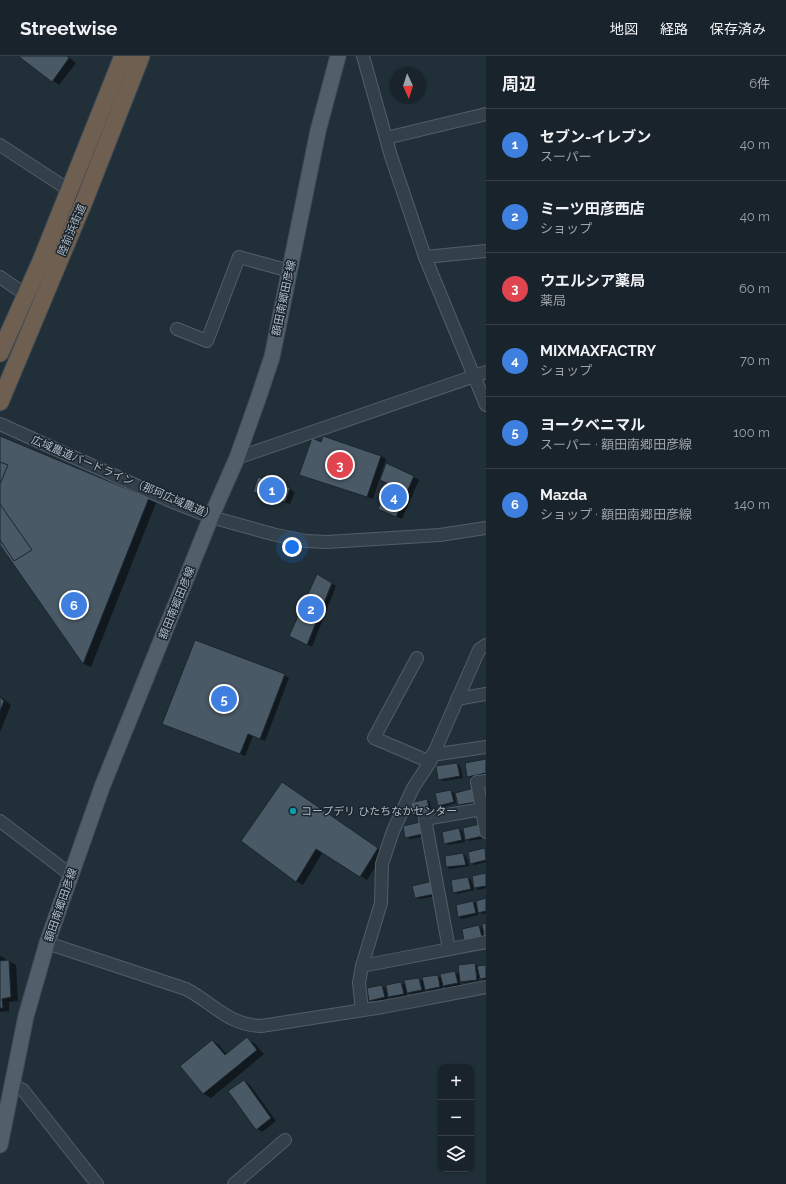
<!DOCTYPE html>
<html lang="ja">
<meta charset="utf-8">
<style>
:root{--surface:#19232b;--page:#262f37;--text:#f1f3f6;--muted:#9fa4a9;--line:#374047;--accent:#8bbbb9}
body{margin:0;font-family:Raleway,"Noto Sans JP",sans-serif;background:var(--page);color:var(--text)}
.controls{position:absolute;right:12px;bottom:12px;display:grid;overflow:hidden;border-radius:8px;box-shadow:0 1px 3px #0004}
.controls button{width:36px;height:36px;display:grid;place-items:center;padding:0;border:0;border-bottom:1px solid var(--line);background:var(--surface);color:var(--text);font:20px sans-serif}
.compass{position:absolute;left:390px;top:12px;width:36px;height:36px;border-radius:50%;background:var(--surface);box-shadow:0 1px 3px #0004;rotate:176deg}
.you{position:absolute;left:292px;top:491px;width:14px;height:14px;margin:-10px;border:3px solid #fff;border-radius:50%;background:#1a73e8;box-shadow:0 0 0 6px #1a73e833}
.badge{display:grid;place-items:center;width:26px;height:26px;border-radius:50%;background:var(--accent);color:#fff;font-size:13px;font-weight:700}
.pin{position:absolute;translate:-50% -50%;border:2px solid #fff;box-shadow:0 1px 4px #0006}
.list{margin:0;padding:0;list-style:none}
h2{display:flex;justify-content:space-between;align-items:center;height:52px;margin:0;padding:0 16px;font-size:17px}
h2 small{font-size:13px;font-weight:400;color:var(--muted)}
.list li{display:grid;grid-template-columns:26px 1fr auto;gap:12px;align-items:center;box-sizing:border-box;height:72px;padding:0 16px;border-top:1px solid var(--line)}
.list b{display:block;font-size:15px;white-space:nowrap}
.list p{margin:0;font-size:13px;white-space:nowrap;color:var(--muted)}
.list em{font-size:13px;font-style:normal;color:var(--muted)}
.icon{flex:none;width:22px;height:22px;fill:none;stroke:currentColor;stroke-width:2;stroke-linecap:round;stroke-linejoin:round}
.map{position:relative;flex:none;width:486px;height:1128px;overflow:hidden}
header{display:flex;align-items:center;gap:24px;box-sizing:border-box;height:56px;padding:0 20px;background:var(--surface);border-bottom:1px solid var(--line)}
header strong{font-size:19px}
nav{display:flex;gap:22px;margin-inline-start:auto;font-size:14px}
main{display:flex}
aside{flex:1;background:var(--surface)}
.map>svg:first-child{display:block}
</style>
<header>
<strong>Streetwise</strong>
<nav><a>地図</a><a>経路</a><a>保存済み</a></nav>
</header>
<main>
<div class="map">
<svg width="486" height="1128" viewBox="0 0 486 1128">
<rect width="100%" height="100%" fill="#212f39"/>
<g fill="#0007">
<polygon points="20,0 67,0 76,7 59,29"/>
<polygon points="0,381 156,447 91,611 84,608 0,487"/>
<polygon points="324,382 381,400 386,403 373,443 306,421"/>
<polygon points="414,421 419,424 402,463 384,456 390,428 381,424"/>
<polygon points="290,433 295,436 290,448 260,439 255,436"/>
<polygon points="317,519 336,530 312,591 291,580"/>
<polygon points="284,619 289,622 265,685 253,680 245,700 164,668"/>
<polygon points="0,640 11,649 0,676"/>
<polygon points="486,704 486,719 472,722 468,720"/>
<polygon points="457,708 460,710 463,722 443,725 439,723"/>
<polygon points="289,731 384,797 367,824 323,796 303,829 296,825"/>
<polygon points="451,735 454,737 456,747 442,751 438,749"/>
<polygon points="456,738 480,747 462,750 459,748"/>
<polygon points="427,744 430,746 432,757 416,760 413,759"/>
<polygon points="424,769 426,780 410,783 406,781"/>
<polygon points="480,769 486,782 469,785 466,783"/>
<polygon points="459,773 462,775 465,786 448,789 445,787"/>
<polygon points="485,793 486,794 486,806 474,809 471,807"/>
<polygon points="463,798 466,800 469,810 450,813 447,811"/>
<polygon points="486,818 486,832 479,834 475,832 473,821"/>
<polygon points="468,822 471,824 474,834 457,838 454,836"/>
<polygon points="436,828 437,840 419,843 416,841"/>
<polygon points="486,843 486,857 483,858 478,855 478,859 462,863 459,861 457,850 473,846 478,849"/>
<polygon points="486,868 486,880 484,879 484,883 468,887 479,870 484,873"/>
<polygon points="0,900 5,902 5,906 9,905 16,909 18,945 9,946 9,955 0,956"/>
<polygon points="474,908 478,910 486,910 486,924 484,924 479,921 479,925 464,927 460,925 461,929 447,932 442,929 443,932 429,935 424,932 425,935 411,938 406,935 407,940 393,943 389,941 401,927 406,930 405,925 419,923 424,926 437,920 442,922 455,916 460,919"/>
<polygon points="382,930 385,932 388,943 374,946 370,944"/>
<polygon points="247,983 254,987 264,998 211,1042 204,1038 181,1010 212,985 219,989 227,999"/>
<polygon points="244,1025 249,1028 276,1065 262,1076 257,1073"/>
</g>
<g fill="#495965" stroke="#1c2730">
<polygon points="18,0 67,0 69,2 52,26"/>
<polygon points="0,380 149,442 83,608 0,489"/>
<polygon points="323,380 381,400 367,441 299,419 312,382 321,386"/>
<polygon points="0,406 8,409 0,428"/>
<polygon points="386,407 414,420 396,461 378,453 389,428 380,424"/>
<polygon points="258,421 290,432 285,446 253,436"/>
<polygon points="0,448 32,494 14,505 0,484"/>
<polygon points="317,518 332,527 307,589 289,580"/>
<polygon points="195,584 285,618 260,683 248,678 240,698 162,668"/>
<polygon points="0,641 4,645 0,655"/>
<polygon points="486,703 486,717 467,721 465,707"/>
<polygon points="457,707 460,720 438,724 436,710"/>
<polygon points="282,726 378,792 360,821 316,793 296,826 241,785"/>
<polygon points="474,732 477,746 458,749 455,737"/>
<polygon points="451,734 454,746 438,750 435,737"/>
<polygon points="427,743 430,755 412,759 410,747"/>
<polygon points="420,766 423,778 405,782 403,770"/>
<polygon points="480,768 483,780 465,784 463,772"/>
<polygon points="459,772 462,784 444,788 442,776"/>
<polygon points="485,792 486,804 470,808 468,796"/>
<polygon points="463,797 466,809 446,811 445,800"/>
<polygon points="486,817 486,830 474,832 472,820"/>
<polygon points="468,821 471,833 453,837 451,824"/>
<polygon points="433,825 435,838 415,842 412,830"/>
<polygon points="486,842 486,855 478,857 476,845"/>
<polygon points="473,845 476,857 458,861 456,849"/>
<polygon points="486,867 486,880 484,880 482,868"/>
<polygon points="479,869 482,881 464,885 462,873"/>
<polygon points="9,904 11,941 2,943 3,952 0,952 0,905"/>
<polygon points="475,907 477,924 460,926 458,909"/>
<polygon points="486,909 486,922 480,923 477,910"/>
<polygon points="455,915 458,927 443,930 440,918"/>
<polygon points="438,919 440,931 425,934 422,921"/>
<polygon points="419,922 422,934 407,937 404,924"/>
<polygon points="401,926 404,938 388,941 386,929"/>
<polygon points="382,929 385,941 369,945 367,932"/>
<polygon points="247,981 257,994 203,1038 180,1010 212,984 225,999"/>
<polygon points="244,1024 271,1062 256,1074 228,1035"/>
</g>
<g fill="none" stroke-linecap="round" stroke-linejoin="round">
<g stroke="#525e67" stroke-width="14">
<g id="minor">
<polyline points="363,0 391,100 425,201 486,349"/>
<polyline points="386,82 486,58"/>
<polyline points="0,89 69,134 85,143"/>
<polyline points="425,201 486,195"/>
<polyline points="0,221 26,239"/>
<polyline points="177,273 207,285 239,201 290,215"/>
<polyline points="0,368 173,446 211,461 276,479 306,485 327,486 440,479 486,472"/>
<polyline points="237,402 486,316"/>
<polyline points="417,602 374,682 430,706"/>
<polyline points="457,643 486,638"/>
<polyline points="432,699 486,691"/>
<polyline points="486,725 477,726 486,776"/>
<polyline points="0,765 71,819"/>
<path d="M 47,887 L 186,933 C 213,947 228,969 261,970 L 383,951 L 486,931"/>
<polyline points="449,893 425,763 482,753"/>
<polyline points="362,910 486,886"/>
<polyline points="362,954 359,927 362,910 381,847 382,808 393,775 413,732 430,706 479,594 486,589"/>
<polyline points="11,1029 23,1034 97,1128"/>
<polyline points="234,1128 285,1084"/>
</g>
</g>
<g stroke="#414c56" stroke-width="17">
<polyline id="major" points="0,1089 26,960 47,887 102,731 211,461 237,402 259,340 272,301 318,75 338,0"/>
</g>
<g stroke="#3f4b54" stroke-width="19">
<g id="highway">
<polyline points="0,297 41,205 123,0"/>
<polyline points="0,346 85,143 141,0"/>
</g>
</g>
<use href="#minor" stroke="#344049" stroke-width="12"/>
<use href="#major" stroke="#525f6a" stroke-width="15"/>
<use href="#highway" stroke="#6f5f51" stroke-width="17"/>
</g>
<circle fill="#0f9aa8" stroke="#1a252e" stroke-width="1.5" cx="293" cy="755" r="4"/>
<g text-anchor="middle" dominant-baseline="central" stroke-width="3" stroke-linejoin="round" paint-order="stroke">
<g font-size="11" fill="#afbbc6" stroke="#1a252e">
<text transform="translate(72 174) rotate(-67)">陸前浜街道</text>
<text transform="translate(284 242) rotate(-78)">額田南郷田彦線</text>
<text transform="translate(123 422) rotate(23)">広域農道バードライン（那珂広域農道）</text>
<text transform="translate(177 547) rotate(-68)">額田南郷田彦線</text>
<text transform="translate(61 849) rotate(-71)">額田南郷田彦線</text>
</g>
<g font-size="11" fill="#afbbc6" stroke="#1a252e" text-anchor="start">
<text x="301" y="755">コープデリ ひたちなかセンター</text>
</g>
</g>
</svg>
<div class="controls">
<button>+</button>
<button>−</button>
<button><svg class="icon" aria-label="layers" viewBox="0 0 24 24"><path d="M12 4l9 5-9 5-9-5zM3 14l9 5 9-5"/></svg></button>
</div>
<svg class="compass" viewBox="-18 -18 36 36"><path d="M0-13l5 13h-10z" fill="#e53935"/><path d="M0 13l5-13h-10z" fill="#9fa4a9"/></svg>
<div class="you"></div>
<div class="pin badge" style="left:272px;top:434px;background:#3f7fe0">1</div>
<div class="pin badge" style="left:311px;top:553px;background:#3f7fe0">2</div>
<div class="pin badge" style="left:340px;top:409px;background:#e0444e">3</div>
<div class="pin badge" style="left:394px;top:441px;background:#3f7fe0">4</div>
<div class="pin badge" style="left:224px;top:643px;background:#3f7fe0">5</div>
<div class="pin badge" style="left:74px;top:549px;background:#3f7fe0">6</div>
</div>
<aside>
<h2>周辺<small>6件</small></h2>
<ul class="list">
<li><span class="badge" style="background:#3f7fe0">1</span><div><b>セブン-イレブン</b><p>スーパー</p></div><em>40 m</em></li>
<li><span class="badge" style="background:#3f7fe0">2</span><div><b>ミーツ田彦西店</b><p>ショップ</p></div><em>40 m</em></li>
<li><span class="badge" style="background:#e0444e">3</span><div><b>ウエルシア薬局</b><p>薬局</p></div><em>60 m</em></li>
<li><span class="badge" style="background:#3f7fe0">4</span><div><b>MIXMAXFACTRY</b><p>ショップ</p></div><em>70 m</em></li>
<li><span class="badge" style="background:#3f7fe0">5</span><div><b>ヨークベニマル</b><p>スーパー · 額田南郷田彦線</p></div><em>100 m</em></li>
<li><span class="badge" style="background:#3f7fe0">6</span><div><b>Mazda</b><p>ショップ · 額田南郷田彦線</p></div><em>140 m</em></li>
</ul>
</aside>
</main>
